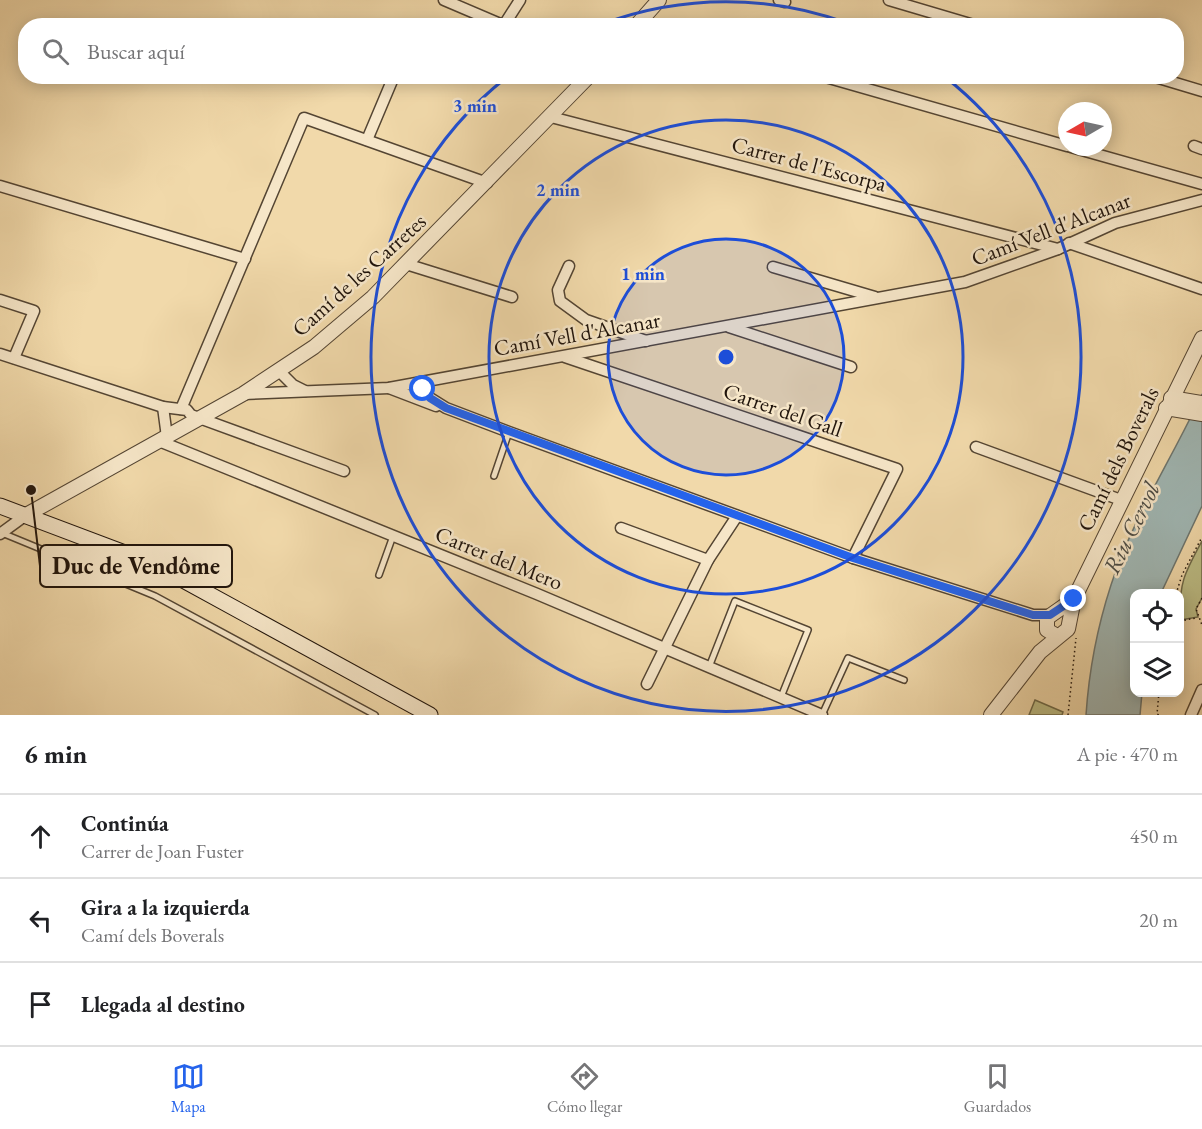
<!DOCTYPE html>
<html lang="es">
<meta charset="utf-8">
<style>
:root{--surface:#fff;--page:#f2f2f2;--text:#202124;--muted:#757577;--line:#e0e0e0;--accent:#2563eb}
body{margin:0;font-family:"EB Garamond",serif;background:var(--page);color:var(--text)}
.controls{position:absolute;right:18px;bottom:18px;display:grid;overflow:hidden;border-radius:12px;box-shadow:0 3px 15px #0003}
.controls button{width:54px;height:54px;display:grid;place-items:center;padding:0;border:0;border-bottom:2px solid var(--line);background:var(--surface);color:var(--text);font:30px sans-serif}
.compass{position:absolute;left:1058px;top:102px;width:54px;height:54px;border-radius:50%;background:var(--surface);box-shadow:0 3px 15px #0003;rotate:261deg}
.stop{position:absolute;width:18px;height:18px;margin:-14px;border:4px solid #2563eb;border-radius:50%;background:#fff}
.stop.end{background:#2563eb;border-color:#fff;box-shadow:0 2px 6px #0008}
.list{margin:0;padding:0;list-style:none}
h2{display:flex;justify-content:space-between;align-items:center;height:78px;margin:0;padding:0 24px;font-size:26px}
h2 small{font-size:20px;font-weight:400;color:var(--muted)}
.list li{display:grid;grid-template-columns:39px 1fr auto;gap:18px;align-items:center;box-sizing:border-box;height:84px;padding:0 24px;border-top:2px solid var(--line)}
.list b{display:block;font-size:22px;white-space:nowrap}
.list p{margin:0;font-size:20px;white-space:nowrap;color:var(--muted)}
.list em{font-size:20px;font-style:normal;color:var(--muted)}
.icon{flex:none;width:33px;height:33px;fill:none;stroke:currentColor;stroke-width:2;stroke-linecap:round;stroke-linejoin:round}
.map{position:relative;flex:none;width:1202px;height:715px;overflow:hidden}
.search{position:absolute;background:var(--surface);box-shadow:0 3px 15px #0003;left:18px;right:18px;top:18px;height:66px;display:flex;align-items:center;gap:15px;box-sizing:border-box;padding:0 21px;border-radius:24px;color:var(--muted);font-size:22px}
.sheet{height:330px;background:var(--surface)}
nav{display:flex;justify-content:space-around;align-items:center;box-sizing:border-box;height:84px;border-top:2px solid var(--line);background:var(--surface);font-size:16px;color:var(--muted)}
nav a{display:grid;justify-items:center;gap:3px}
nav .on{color:var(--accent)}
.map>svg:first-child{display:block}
</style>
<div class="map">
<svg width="1202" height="715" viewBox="0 0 1202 715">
<rect width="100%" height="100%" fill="#f1d9aa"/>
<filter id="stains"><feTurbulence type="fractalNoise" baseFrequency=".00333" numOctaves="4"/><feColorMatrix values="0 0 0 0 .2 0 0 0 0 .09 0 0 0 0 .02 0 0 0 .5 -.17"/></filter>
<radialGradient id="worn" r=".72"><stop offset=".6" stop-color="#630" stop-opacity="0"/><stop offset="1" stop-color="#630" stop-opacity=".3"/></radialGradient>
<g fill="#bdbe86" stroke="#6e6948" stroke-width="1.5">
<path d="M 1202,541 L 1202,598 L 1196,609 L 1198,617 L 1180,620 C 1179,583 1184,574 1202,541 Z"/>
<polygon points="1035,700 1063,712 1062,715 1029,715"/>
</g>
<path fill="#a0b7b4" stroke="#6d7670" stroke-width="1.5" d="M 1202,394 L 1202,506 L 1161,593 L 1134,594 L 1134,692 L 1142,693 L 1140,715 L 1086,715 C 1089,670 1097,628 1111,585 C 1132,519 1173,457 1202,394 Z"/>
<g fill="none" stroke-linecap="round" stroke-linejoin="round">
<g stroke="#544533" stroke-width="8">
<g id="service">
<polyline points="494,476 509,432"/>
<polyline points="2,533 155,596 375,715"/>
<polyline points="379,575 393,536"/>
<polyline points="709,667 735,601 808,630 781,697"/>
<polyline points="822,715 848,658 904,680"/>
</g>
</g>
<g stroke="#544533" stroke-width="13">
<g id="minor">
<polyline points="444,0 505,26"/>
<polyline points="779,0 785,2"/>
<polyline points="889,0 977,26"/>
<polyline points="504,25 520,0"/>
<polyline points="822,76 1067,146"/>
<polyline points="1152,76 1202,91"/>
<polyline points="551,117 1058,249"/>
<polyline points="367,140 394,76"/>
<polyline points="1194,146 1202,149"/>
<polyline points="1071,147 1202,184"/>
<polyline points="0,186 245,259"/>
<polyline points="1069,243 1202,289"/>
<polyline points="406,264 512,297"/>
<polyline points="569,266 558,290 560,301 586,320 646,341"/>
<polyline points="773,267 875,297"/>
<polyline points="0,300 34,311 14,358"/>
<polyline points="729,327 851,367"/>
<polyline points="0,354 163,407 187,410 191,415 344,471"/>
<polyline points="565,357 897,469 853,558"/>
<polyline points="279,371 293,385 305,391"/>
<polyline points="419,383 430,398 446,408 509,432 853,558 1033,615 1050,615"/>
<polyline points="389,388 436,406"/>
<polyline points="243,394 389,388 965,282 1058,249 1115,223 1202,200"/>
<polyline points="163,407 167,437"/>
<polyline points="181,409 304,118 487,183"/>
<polyline points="159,441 537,594 822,715"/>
<polyline points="976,447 1121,500"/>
<polyline points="621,528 708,560"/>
<polyline points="0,534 26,515"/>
<polyline points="647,684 708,560 737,516"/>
<polyline points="1191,715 1202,690"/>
</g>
</g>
<g stroke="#544533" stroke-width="16">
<g id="tertiary">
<polyline points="636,26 659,0"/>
<polyline points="1171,398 1202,403"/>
<polyline points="1166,408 1202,414"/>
<polyline points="26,515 243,394 314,347 373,297 589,76"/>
<polyline points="1057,636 1047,630 1047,618 1074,599"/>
<polyline points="991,715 1040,652 1068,629 1074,599 1202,338"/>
</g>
</g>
<g stroke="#20140b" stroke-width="17">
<polyline id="secondary" points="0,506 138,558 174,575 430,715"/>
</g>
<g stroke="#20140b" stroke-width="1.5" stroke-dasharray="1.5 3" stroke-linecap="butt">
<polyline points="1176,594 1182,575 1202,537"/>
<polyline points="1202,598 1196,609 1202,625"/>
<polyline points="1180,621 1196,618"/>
<polyline points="1159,692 1157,714 1159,715"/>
<polyline points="1068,715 1076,638"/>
</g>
<use href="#service" stroke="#f6e6c8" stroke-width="5"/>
<use href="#minor" stroke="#f6e6c8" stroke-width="10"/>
<use href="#tertiary" stroke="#f6e6c8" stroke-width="14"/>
<use href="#secondary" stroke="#f6e6c8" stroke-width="15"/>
</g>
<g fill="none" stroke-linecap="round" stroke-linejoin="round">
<polyline stroke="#2563eb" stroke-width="8" points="423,389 430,398 446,408 853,558 1033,615 1050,615 1074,599"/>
</g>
<circle cx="726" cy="357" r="118" fill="#1d4ed8" fill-opacity=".12"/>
<g fill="none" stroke="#1d4ed8" stroke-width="3">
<circle cx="726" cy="357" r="118"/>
<circle cx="726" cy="357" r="237"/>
<path d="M602 24A355 355 0 0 1 850 24M945 77A355 355 0 1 1 507 77"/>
</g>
<g text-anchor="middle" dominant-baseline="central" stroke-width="5" stroke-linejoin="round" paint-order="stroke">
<g font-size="22" fill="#20140b" stroke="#f6e6c8">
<text transform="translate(809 164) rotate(15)">Carrer de l'Escorpa</text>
<text transform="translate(1051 229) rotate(-21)">Camí Vell d'Alcanar</text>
<text transform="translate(359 275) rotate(-42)">Camí de les Carretes</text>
<text transform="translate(577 334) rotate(-10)">Camí Vell d'Alcanar</text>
<text transform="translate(783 410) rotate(19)">Carrer del Gall</text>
<text transform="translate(1118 459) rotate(-64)">Camí dels Boverals</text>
<text transform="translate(499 558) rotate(22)">Carrer del Mero</text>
</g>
<g font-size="24" font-style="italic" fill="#4d4d46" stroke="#f6e6c8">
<text transform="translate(1131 528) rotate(-64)">Riu Cervol</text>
</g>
</g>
<circle cx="726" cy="357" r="9" fill="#1d4ed8" stroke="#f6e6c8" stroke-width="3"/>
<g font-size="18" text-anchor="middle" font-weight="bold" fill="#1d4ed8" stroke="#f6e6c8" stroke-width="5" stroke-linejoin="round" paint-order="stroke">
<text x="475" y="112">3 min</text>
<text x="558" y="196">2 min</text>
<text x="643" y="280">1 min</text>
</g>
<path fill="none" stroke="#20140b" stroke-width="2" d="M31 490L40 566"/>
<circle fill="#20140b" stroke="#f6e6c8" stroke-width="2" cx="31" cy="490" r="6"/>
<rect fill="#f6e6c8" stroke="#20140b" stroke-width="2" x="40" y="545" width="192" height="42" rx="6"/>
<g font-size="24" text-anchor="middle" font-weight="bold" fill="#20140b">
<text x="136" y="574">Duc de Vendôme</text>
</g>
<rect width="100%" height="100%" filter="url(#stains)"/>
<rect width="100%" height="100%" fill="url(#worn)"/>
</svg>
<div class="controls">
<button><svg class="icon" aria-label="locate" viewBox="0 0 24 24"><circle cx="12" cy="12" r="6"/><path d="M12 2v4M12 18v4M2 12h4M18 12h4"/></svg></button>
<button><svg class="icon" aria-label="layers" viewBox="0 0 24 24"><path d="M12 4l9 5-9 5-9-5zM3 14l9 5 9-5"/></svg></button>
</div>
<svg class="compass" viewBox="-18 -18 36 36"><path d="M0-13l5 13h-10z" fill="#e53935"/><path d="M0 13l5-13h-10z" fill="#757577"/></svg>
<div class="stop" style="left:423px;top:389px"></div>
<div class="stop end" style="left:1074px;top:599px"></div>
<div class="search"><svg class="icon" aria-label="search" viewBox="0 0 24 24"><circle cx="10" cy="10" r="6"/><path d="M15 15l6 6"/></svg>Buscar aquí</div>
</div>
<section class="sheet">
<h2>6 min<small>A pie · 470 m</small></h2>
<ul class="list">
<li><svg class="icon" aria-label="ahead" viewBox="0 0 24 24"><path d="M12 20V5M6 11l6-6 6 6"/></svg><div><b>Continúa</b><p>Carrer de Joan Fuster</p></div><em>450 m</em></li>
<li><svg class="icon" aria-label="left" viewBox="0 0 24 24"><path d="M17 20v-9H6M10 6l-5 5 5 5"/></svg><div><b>Gira a la izquierda</b><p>Camí dels Boverals</p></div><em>20 m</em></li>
<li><svg class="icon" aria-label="arrive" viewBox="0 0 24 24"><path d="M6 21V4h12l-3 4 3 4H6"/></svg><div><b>Llegada al destino</b></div></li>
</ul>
</section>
<nav>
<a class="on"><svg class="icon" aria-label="map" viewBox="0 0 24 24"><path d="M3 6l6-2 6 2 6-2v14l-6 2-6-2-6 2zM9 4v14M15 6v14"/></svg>Mapa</a>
<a><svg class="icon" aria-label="directions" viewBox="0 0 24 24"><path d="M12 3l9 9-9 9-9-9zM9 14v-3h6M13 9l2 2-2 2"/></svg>Cómo llegar</a>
<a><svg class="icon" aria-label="saved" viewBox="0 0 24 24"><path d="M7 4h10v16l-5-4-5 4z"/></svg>Guardados</a>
</nav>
